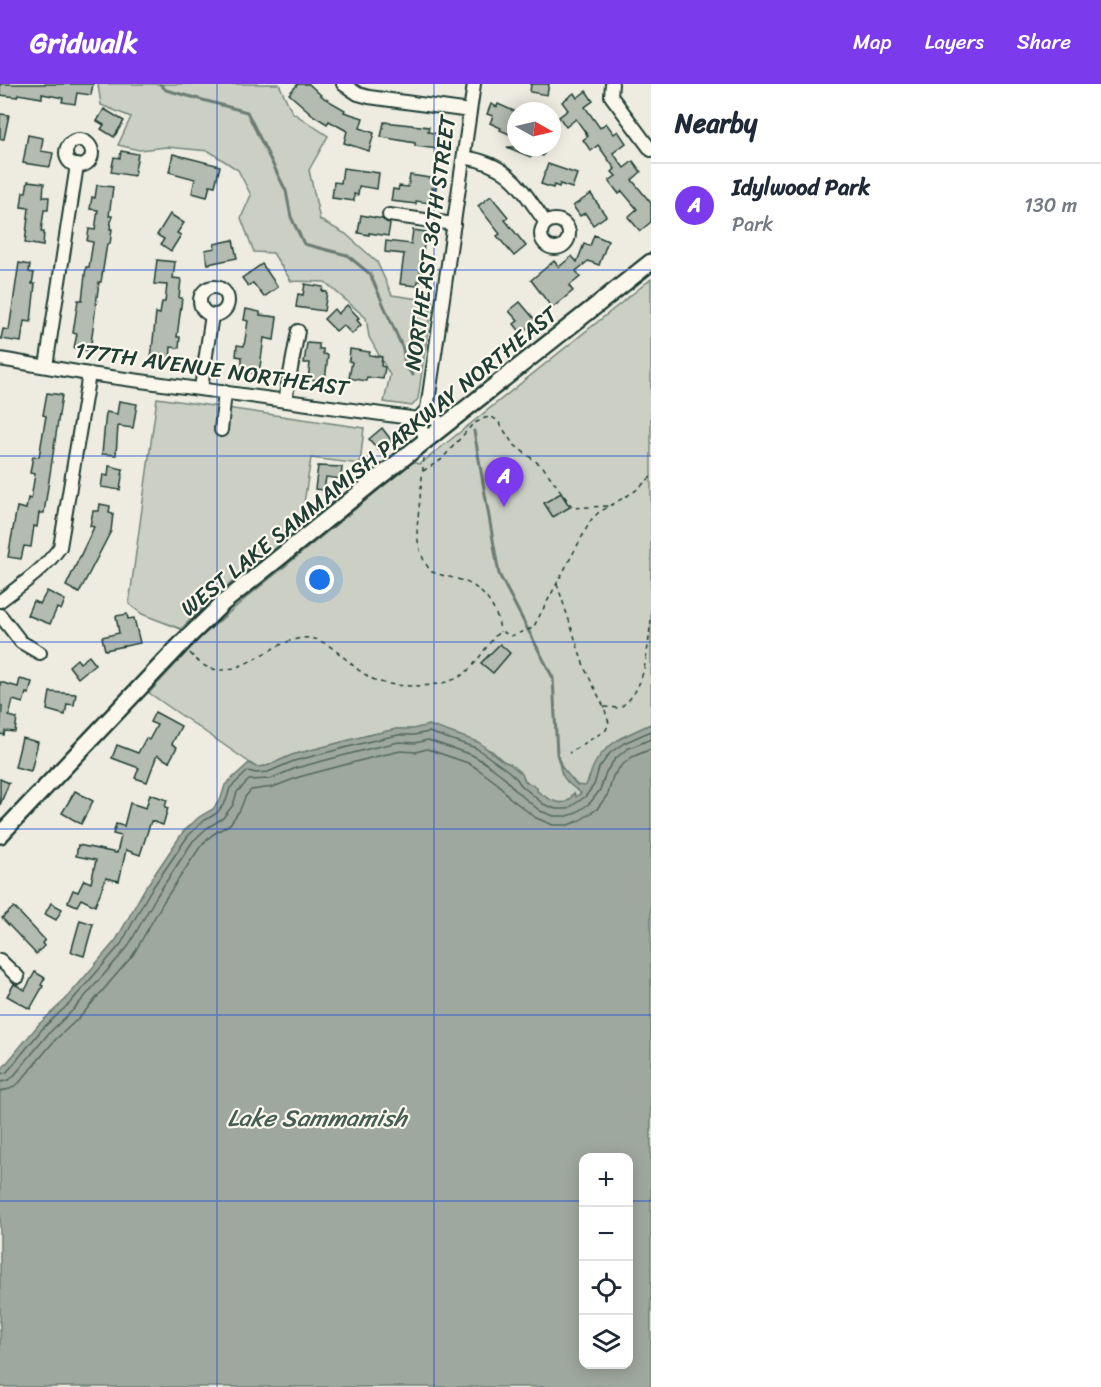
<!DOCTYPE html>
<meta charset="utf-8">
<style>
:root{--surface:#fff;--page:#f6f6f7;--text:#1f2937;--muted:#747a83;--line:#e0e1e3;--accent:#7c3aed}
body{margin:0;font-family:Sriracha,sans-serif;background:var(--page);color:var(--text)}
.controls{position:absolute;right:18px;bottom:18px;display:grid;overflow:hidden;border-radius:12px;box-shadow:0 3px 15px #0003}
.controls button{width:54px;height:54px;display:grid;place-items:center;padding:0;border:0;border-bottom:2px solid var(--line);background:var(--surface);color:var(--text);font:30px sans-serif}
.compass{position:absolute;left:507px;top:18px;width:54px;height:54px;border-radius:50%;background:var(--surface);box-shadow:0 3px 15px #0003;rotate:98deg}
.you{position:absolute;left:320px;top:496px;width:21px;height:21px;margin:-15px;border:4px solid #fff;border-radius:50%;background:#1a73e8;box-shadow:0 0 0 9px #1a73e833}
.badge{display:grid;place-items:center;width:39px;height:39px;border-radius:50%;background:var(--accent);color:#fff;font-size:20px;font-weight:700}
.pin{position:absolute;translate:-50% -50px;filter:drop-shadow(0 2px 3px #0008)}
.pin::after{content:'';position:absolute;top:32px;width:21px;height:18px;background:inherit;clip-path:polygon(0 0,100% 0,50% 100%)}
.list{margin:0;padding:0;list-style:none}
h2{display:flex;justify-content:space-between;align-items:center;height:78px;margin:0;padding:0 24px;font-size:26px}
h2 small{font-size:20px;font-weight:400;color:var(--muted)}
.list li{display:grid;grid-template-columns:39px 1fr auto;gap:18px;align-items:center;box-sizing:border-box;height:84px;padding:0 24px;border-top:2px solid var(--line)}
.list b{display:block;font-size:22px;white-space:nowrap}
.list p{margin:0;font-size:20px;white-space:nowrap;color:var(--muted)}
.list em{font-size:20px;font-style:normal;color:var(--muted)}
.icon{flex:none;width:33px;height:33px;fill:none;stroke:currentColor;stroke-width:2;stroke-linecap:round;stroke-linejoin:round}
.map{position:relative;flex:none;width:651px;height:1303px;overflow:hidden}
header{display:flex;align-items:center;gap:36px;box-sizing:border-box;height:84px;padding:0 30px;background:var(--accent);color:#fff}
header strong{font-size:28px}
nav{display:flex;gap:33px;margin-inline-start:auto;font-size:21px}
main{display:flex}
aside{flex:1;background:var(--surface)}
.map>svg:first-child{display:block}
</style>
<header>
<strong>Gridwalk</strong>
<nav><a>Map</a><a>Layers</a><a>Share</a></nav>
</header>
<main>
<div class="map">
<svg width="651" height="1303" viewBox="0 0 651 1303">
<rect width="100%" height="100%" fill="#eeece1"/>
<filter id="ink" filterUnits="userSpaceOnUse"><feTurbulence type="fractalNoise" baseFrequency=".0167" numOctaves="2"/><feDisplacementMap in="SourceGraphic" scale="12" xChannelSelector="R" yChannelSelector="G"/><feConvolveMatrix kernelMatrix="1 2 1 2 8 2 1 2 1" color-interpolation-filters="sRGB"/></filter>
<g filter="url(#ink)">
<g fill="#cbcfc4" stroke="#75867c" stroke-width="1.5">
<polygon points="98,0 279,0 292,28 328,52 309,86 320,136 346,150 377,178 392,211 432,217 418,315 412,322 384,318 390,291 369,253 366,234 325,198 291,197 273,169 254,168 241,134 251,111 238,86 209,67 167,63 139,66 118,61 131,33 101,21"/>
<path d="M 651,195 L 651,640 L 620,654 L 589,693 C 588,701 583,708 576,713 L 574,709 L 567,719 C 551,718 549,716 537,707 L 536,704 L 529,701 L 510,680 L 503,677 L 492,667 L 429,641 L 413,645 L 397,645 L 369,651 L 292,671 L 267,682 L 256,683 L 149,609 L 200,554 L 245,515 L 413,378 L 419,380 L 424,377 Z"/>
<polygon points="157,314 364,344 360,380 311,374 300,445 213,513 181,545 142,530 129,520"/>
</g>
<path fill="#9fa89f" stroke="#6c7d74" stroke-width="1.5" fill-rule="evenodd" d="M 651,640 L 651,1303 L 0,1303 L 0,987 L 39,940 L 65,916 L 116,856 L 144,806 L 183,748 L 199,733 L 213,725 L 221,714 L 225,701 L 249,679 L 256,683 L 267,682 L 292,671 L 369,651 L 396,645 L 413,645 L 429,641 L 478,658 L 503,677 L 510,680 L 522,690 L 525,697 L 537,704 L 537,707 C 549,716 566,727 574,709 L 576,713 L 581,709 C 571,702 560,694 560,681 L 577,701 L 585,702 C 590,697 590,688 594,681 C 606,658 629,650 651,640 ZM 584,1074 L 628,1074 L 628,1280 L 584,1280 Z"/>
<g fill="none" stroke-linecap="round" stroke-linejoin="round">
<g stroke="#52685f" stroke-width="1.5">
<polyline points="0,990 7,988 43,944 69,920 121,860 149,809 188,752 202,738 217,729 226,717 230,704 248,687 256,689 268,688 294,677 371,657 398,651 414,651 429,648 476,664 507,686 516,694 521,701 543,720 556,725 567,725 585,713 594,701 599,684 610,669 624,659 651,647"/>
<polyline points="0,998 7,997 13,993 48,950 74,925 127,864 156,813 193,757 207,744 223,734 233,721 237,708 249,696 270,695 296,684 372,664 399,658 415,659 428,656 472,671 484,678 503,692 516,707 540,727 554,732 567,732 574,730 590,719 600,706 606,688 615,675 627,665 651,655"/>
<polyline points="0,1007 10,1005 19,999 55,956 81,932 133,871 164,817 200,763 212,751 230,740 240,726 245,713 251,706 273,703 299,693 374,673 401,667 416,668 427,665 468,679 478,685 498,700 510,714 536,734 553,741 568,741 579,737 597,725 608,710 613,692 621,682 632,673 651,665"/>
</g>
<g stroke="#6c7d74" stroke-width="3">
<polyline points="160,0 166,6 247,28 286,107 291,133 304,160 347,171 370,190 403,265 405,282 413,291"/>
<polyline points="474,347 499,490 553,594 557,670 561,683"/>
</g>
</g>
<g fill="#b4bbb0" stroke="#1f3d34" stroke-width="1.5">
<polygon points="0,0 93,0 91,11 77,9 75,20 62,18 63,14 42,10 42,14 18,10 17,13 0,11"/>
<polygon points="298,0 309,0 324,14 345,26 344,28 363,34 360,44 374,49 369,67 344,59 347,47 329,37 327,40 314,32 289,10"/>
<polygon points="531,0 549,0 547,11 530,8"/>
<polygon points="586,7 593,17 585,23 600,44 606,39 614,50 618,47 626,59 613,69 624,84 633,77 641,88 632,96 651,119 651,138 640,147 628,133 637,125 622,107 619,110 609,97 616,92 612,88 615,85 598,61 591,67 583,56 588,52 576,35 566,43 559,33 568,26 562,18 574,9 577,14"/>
<polygon points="491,20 497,23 498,20 516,28 516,53 500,46 501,44 490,39 493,32 487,30"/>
<polygon points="104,25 124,37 114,53 101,45 104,41 97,37"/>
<polygon points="0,30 9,31 4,55 0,55"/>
<polygon points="384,38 429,43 428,48 440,50 438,65 415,62 415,59 381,53"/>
<polygon points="28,51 43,54 41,67 53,69 50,83 23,79"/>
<polygon points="507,63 547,63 543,72 533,68 531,73"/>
<polygon points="121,67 138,70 134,92 111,88 114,73 120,74"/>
<polygon points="173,70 220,82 215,102 210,101 207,113 192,109 195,95 169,88"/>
<polygon points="548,80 577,90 572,104 560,100 559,103 554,101 553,104 541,100"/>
<polygon points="343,84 379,89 377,105 359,102 358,111 354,110 354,117 332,114 334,98 341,99"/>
<polygon points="410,91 437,95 436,105 432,104 430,119 416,117 416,120 391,117 393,105 398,106 399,102 408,103"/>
<polygon points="28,97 44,99 43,113 49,113 48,126 44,126 41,148 44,148 43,162 25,159 29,124 21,123 23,108 26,108"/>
<polygon points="97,101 113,103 109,132 112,132 110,145 112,145 110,160 107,160 101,198 99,198 90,267 74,264 77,250 73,249 78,216 82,216 86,183 89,183 93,158 87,157 89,145 95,146 98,126 90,125 92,113 95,114"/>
<polygon points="591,110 606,132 593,141 585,129 580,132 573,122"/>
<polygon points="491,112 508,133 505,136 526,162 514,172 497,152 500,150 478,122"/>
<polygon points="170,130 184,139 177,149 181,151 171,167 161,160 164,155 157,151"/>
<polygon points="361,131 382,135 390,140 388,152 369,149 369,151 358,149"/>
<polygon points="413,146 426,148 420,187 422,187 421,197 418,197 417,202 400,200 404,170 385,168 386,157 411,160"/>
<polygon points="594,151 608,157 599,181 588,177 576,187 580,193 569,202 573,207 552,224 531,196 554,177 559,183 572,172 577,178 584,160 590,162"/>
<polygon points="233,156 237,174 208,180 205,166 215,164 214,160"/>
<polygon points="157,176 175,178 173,194 181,195 179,214 182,214 177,253 180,253 179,264 171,263 170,277 151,275 156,229 160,230 162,218 165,218 167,201 154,200"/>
<polygon points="19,179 30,181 29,188 34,189 32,200 35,200 31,238 24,237 21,258 1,255 3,245 9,246"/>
<polygon points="262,180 278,203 264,213 253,199 248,202 242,194"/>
<polygon points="305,200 323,203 322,207 327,208 324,227 296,223 298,210 303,211"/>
<polygon points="520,218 536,237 521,249 514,240 518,237 509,227"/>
<polygon points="347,221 359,234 357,236 361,241 352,250 343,241 336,247 324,235 334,225 338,230"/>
<polygon points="246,225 260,228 260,231 277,233 274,256 264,254 259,290 242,287 242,273 236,272 237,261 244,262 248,237 244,236"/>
<polygon points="307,259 319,260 319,265 323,265 323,270 328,271 325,297 308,295 310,279 304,279"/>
<polygon points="350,265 370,268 369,271 382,273 381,282 385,283 383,295 367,293 366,297 349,294 352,278 349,277"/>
<polygon points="47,309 62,311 44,429 39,429 37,443 34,442 31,463 24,462 21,475 8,473 17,423 26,425 28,414 31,415 35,390 30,389 33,372 39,373 46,332 43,331"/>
<polygon points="119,317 137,320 133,344 118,342 116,371 102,370 106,328 117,330"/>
<polygon points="382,344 392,357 380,368 369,355"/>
<polygon points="109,382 123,385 120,406 101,403 103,391 108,392"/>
<polygon points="318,382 342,383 341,395 326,393 324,406 315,405"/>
<polygon points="561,409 570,423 553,433 544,419"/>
<polygon points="100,420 110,422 109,429 113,430 111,447 79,509 66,502 94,443 90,442 93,427 99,427"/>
<polygon points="47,507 65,516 61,526 57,524 50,540 27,531 33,517 40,520"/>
<polygon points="127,530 128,535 134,534 140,559 105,566 102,553 119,549 116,532"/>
<polygon points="500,560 510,569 493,589 481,579"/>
<polygon points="89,572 95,580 78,594 69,582 77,575 80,579"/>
<polygon points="20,595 32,598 29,610 26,609 23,619 13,616 9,632 17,634 15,648 5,647 4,651 0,650 2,622 0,621 0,598 18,603"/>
<polygon points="50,608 76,610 74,621 67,620 65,631 47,626"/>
<polygon points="155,628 181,642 172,660 177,663 169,678 157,671 147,698 135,694 139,684 112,674 117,661 138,669 146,654 149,656 157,641 150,638"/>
<polygon points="22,654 38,658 31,687 15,683"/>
<polygon points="0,695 9,699 0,721"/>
<polygon points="75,707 93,717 81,740 62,729"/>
<polygon points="150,710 167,716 165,723 168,724 163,741 151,737 140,771 126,766 119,797 106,794 95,822 81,815 77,822 68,818 73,806 78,808 84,796 91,799 96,776 76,772 78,761 117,769 121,752 113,750 116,740 124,742 130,719 146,724"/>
<polygon points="51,819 62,825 56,836 45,830"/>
<polygon points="14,823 45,856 42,859 44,862 36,870 2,834"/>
<polygon points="80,836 93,840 84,872 71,868"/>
<polygon points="35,888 45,894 41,901 43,902 30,925 7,912 14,900 25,906"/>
</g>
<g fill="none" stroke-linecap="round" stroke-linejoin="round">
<g stroke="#1f3d34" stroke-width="16">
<g id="minor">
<polyline points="343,0 358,10 369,13 470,27"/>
<polyline points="612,0 611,12 651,66"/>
<circle cx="79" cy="69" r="13"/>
<path d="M 464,73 C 511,81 520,103 546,139"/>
<polyline points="389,131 454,140"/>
<circle cx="555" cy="150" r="14"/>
<circle cx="214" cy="217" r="14"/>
<polyline points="0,275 89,290 418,335"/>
<polyline points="46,282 77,81"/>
<polyline points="201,304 212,231"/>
<polyline points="285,317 298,247"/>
<polyline points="427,325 443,343"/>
<polyline points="418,335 427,325 474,0"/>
<polyline points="418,335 422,347 428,355"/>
<polyline points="221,346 225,308"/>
<path d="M 0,517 C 22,500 44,486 60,463 L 89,290"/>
<polyline points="0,531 21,558 40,569"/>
<polyline points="0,876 18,893"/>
</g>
</g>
<g stroke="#1f3d34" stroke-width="20">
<polyline id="major" points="0,751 185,556 223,519 372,399 651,178"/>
</g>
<g stroke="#1f3d34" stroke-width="1.5" stroke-dasharray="4.5 4.5" stroke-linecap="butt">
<path d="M 424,374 L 417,444 C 417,458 421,477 432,488 C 445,493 460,494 472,501 C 488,511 499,530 500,548"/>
<polyline points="423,387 441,376 473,340 485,334 492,333 498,337 513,360 543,383 573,424 609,422"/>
<polyline points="557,500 585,585 604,623 609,639 606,646 569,669"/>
<path d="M 190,569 C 228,616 270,550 310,554 C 327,556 344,574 356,584 C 364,590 371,595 380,598 C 401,604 442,604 461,592 C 476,582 485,563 497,550 L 503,548 L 511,552 L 533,544 L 591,436 L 598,429 L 635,407 L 651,393"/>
<path d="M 604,623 L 619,624 C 647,607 647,565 651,536"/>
</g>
<use href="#minor" stroke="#fbf7ec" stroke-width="12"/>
<use href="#major" stroke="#fbf7ec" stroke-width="15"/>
</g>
</g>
<path fill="none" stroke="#1d4ed8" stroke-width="1.5" stroke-opacity="0.55" d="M 217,0 L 217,1303M 434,0 L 434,1303M 0,186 L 651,186M 0,372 L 651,372M 0,558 L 651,558M 0,745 L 651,745M 0,931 L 651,931M 0,1117 L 584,1117M 628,1117 L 651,1117"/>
<g text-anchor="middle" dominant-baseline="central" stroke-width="4.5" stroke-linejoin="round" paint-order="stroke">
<g font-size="22" fill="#1f3d34" stroke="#fbf7ec">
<text transform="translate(430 159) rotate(-82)">NORTHEAST 36TH STREET</text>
<text transform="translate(212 285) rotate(8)">177TH AVENUE NORTHEAST</text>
<text transform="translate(369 377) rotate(-39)">WEST LAKE SAMMAMISH PARKWAY NORTHEAST</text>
</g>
<g font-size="24" font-style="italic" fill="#455d54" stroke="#fbf7ec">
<text x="317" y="1034">Lake Sammamish</text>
</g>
</g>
</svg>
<div class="controls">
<button>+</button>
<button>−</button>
<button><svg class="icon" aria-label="locate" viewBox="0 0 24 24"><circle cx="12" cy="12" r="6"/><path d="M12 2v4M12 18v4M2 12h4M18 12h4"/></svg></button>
<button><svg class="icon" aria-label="layers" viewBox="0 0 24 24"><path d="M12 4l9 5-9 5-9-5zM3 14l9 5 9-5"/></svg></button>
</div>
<svg class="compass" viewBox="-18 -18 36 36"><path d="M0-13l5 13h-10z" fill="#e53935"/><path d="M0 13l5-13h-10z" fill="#747a83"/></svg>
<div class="you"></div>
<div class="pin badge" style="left:504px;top:423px">A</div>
</div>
<aside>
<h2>Nearby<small></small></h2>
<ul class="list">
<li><span class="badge">A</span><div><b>Idylwood Park</b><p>Park</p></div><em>130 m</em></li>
</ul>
</aside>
</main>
